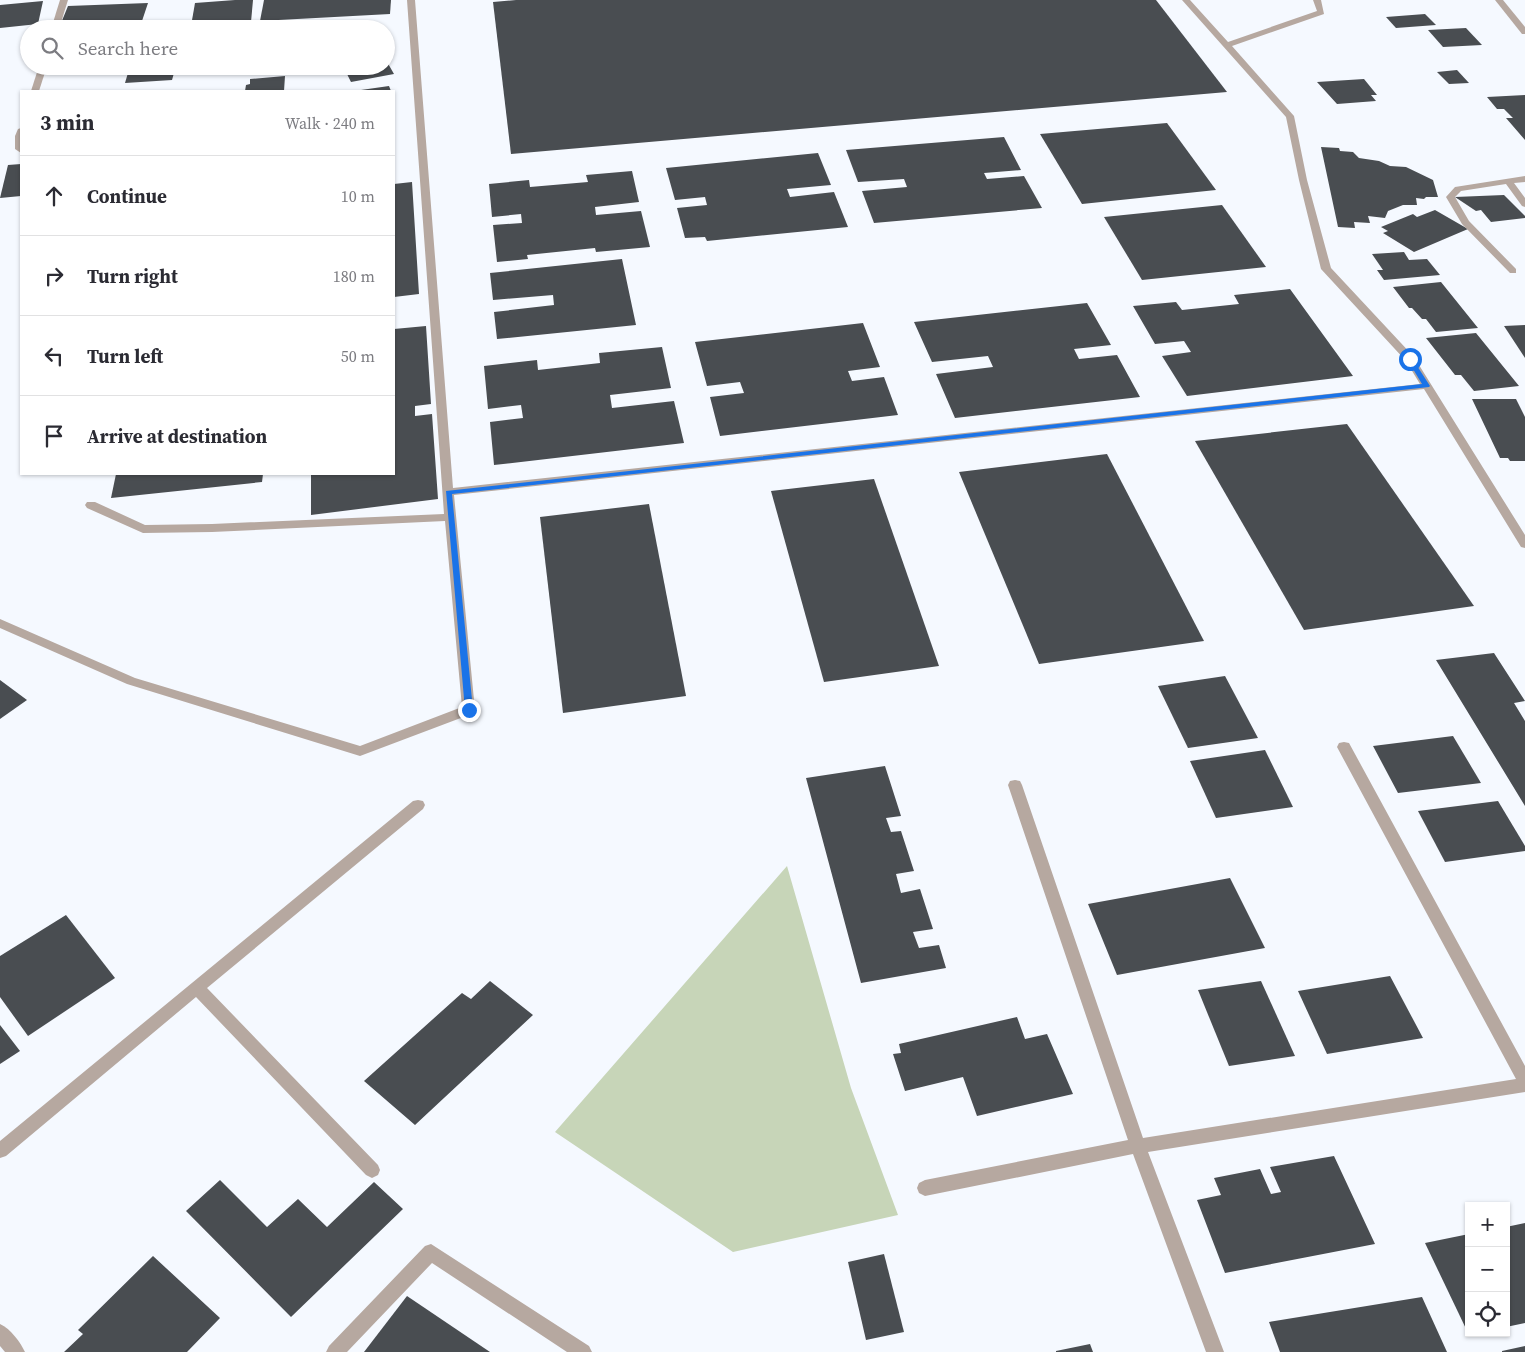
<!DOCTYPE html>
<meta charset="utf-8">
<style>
:root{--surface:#fff;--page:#f7f7f7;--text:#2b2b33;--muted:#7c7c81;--line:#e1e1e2}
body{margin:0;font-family:"Source Serif 4",serif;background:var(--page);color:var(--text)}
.controls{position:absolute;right:15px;bottom:15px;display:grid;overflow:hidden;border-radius:0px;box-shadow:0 1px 4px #0004}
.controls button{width:45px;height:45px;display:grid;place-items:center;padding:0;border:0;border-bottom:1px solid var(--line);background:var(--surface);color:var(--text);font:25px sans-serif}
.stop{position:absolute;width:15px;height:15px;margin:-11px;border:4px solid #1a73e8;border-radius:50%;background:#fff}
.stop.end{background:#1a73e8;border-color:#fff;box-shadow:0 1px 5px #0008}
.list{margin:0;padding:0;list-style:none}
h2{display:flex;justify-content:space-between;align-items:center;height:65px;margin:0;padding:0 20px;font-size:21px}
h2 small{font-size:16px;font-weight:400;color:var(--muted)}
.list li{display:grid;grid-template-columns:32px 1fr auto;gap:15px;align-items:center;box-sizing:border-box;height:80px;padding:0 20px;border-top:1px solid var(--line)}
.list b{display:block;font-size:19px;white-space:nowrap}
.list em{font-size:16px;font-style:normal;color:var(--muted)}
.icon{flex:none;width:28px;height:28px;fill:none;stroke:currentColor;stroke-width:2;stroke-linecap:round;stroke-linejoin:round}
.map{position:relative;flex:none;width:1525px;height:1352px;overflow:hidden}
.search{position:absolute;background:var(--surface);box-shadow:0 1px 4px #0004;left:20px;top:20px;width:375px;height:55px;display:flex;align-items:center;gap:12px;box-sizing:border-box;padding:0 18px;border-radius:28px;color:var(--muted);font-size:19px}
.panel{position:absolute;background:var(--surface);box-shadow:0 1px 4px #0004;left:20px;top:90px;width:375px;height:385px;border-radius:0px}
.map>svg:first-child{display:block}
</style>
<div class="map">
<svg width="1525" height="1352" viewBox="0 0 1525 1352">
<rect width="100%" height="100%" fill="#f5f9ff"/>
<polygon fill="#c7d5b8" points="787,866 851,1088 898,1215 733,1252 555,1132"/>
<g fill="#494d51">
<polygon points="235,0 253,0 251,22 191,26 195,3"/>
<polygon points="264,0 391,0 390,14 260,21"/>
<polygon points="516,0 1156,0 1227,92 511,154 493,2"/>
<polygon points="43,1 38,24 0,28 0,5"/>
<polygon points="148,3 141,24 59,28 68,6"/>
<polygon points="1425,14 1436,25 1396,28 1386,17"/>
<polygon points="1466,28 1482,45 1443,47 1428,30"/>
<polygon points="386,60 394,74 351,82 344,68 386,66"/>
<polygon points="130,66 176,66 172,80 125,83"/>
<polygon points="203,66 226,66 226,68 203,70"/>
<polygon points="1457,70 1469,83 1449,84 1437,72"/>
<polygon points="285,76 284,91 245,91 246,85 250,84 250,79"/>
<polygon points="1364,79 1377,95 1371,95 1376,101 1337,104 1317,82"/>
<polygon points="389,86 391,91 361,91 361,90"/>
<polygon points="1525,95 1525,140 1506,118 1513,118 1504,109 1497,109 1487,97"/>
<polygon points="1167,123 1216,190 1082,204 1040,134"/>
<polygon points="1004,137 1021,170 984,173 987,179 1024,176 1042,208 874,223 862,191 907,187 904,179 858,182 846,150"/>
<polygon points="1321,147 1339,148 1340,151 1353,152 1359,158 1379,161 1390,166 1406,167 1433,180 1438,197 1426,197 1424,199 1416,198 1417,205 1403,205 1388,211 1385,218 1368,216 1370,223 1354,222 1355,228 1338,227"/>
<polygon points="818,153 831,185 787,189 790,197 834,192 848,227 707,241 705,237 685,238 677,208 707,205 705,197 675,200 666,168"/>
<polygon points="21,164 21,196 0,198 8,165"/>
<polygon points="632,171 639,202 595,207 596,215 641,211 650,247 596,252 595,248 527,255 528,259 497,262 493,225 522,223 521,214 492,217 489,184 529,180 530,187 588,182 586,175"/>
<polygon points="412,182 419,294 394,297 394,184"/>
<polygon points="1504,195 1525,216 1525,218 1491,222 1481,210 1476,211 1455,197"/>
<polygon points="1222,205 1266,267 1142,280 1104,217"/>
<polygon points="1435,210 1468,229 1414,252 1383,233 1388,231 1381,227 1413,214 1417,217"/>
<polygon points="1404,252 1409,260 1427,259 1440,275 1384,280 1377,270 1383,270 1372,254"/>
<polygon points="622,259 636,325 497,339 494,312 554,305 553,295 493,300 490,273"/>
<polygon points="1441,282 1478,328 1436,332 1426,319 1422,319 1412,308 1409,308 1393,287"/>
<polygon points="1290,289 1353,376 1187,396 1162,356 1191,352 1184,341 1155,344 1133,306 1176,302 1182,310 1239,304 1234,295"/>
<polygon points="1087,303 1111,345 1074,349 1079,359 1117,355 1140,397 955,418 936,374 993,367 988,356 932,362 914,322"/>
<polygon points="863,323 880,367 848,371 852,381 884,377 898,415 720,436 710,397 744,393 740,382 707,386 695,342"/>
<polygon points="1525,325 1525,358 1504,326"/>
<polygon points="426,326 431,404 415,406 415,416 432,414 438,499 311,515 311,474 394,474 394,329"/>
<polygon points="1476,333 1519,386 1474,391 1461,375 1455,375 1426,338"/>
<polygon points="662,347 671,388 610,395 612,408 674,401 684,443 494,465 490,422 523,418 521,405 488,409 484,366 537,360 538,370 600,363 599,353"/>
<polygon points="1472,399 1516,399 1525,417 1525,461 1510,461 1508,458 1500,458"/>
<polygon points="1347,424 1474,606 1304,630 1195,441"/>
<polygon points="1107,454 1204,641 1039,664 959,472"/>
<polygon points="116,474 263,474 262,482 111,498"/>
<polygon points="874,479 939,666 824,682 771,491"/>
<polygon points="649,504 686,696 563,713 540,517"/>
<polygon points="1494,653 1525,701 1514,703 1525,721 1525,806 1436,660"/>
<polygon points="1225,676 1258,738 1188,748 1158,686"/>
<polygon points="0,680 27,700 0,719"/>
<polygon points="1453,736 1481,783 1398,793 1373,746"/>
<polygon points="1265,750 1293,807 1216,818 1190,761"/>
<polygon points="885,766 901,816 886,818 891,832 901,831 914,871 896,874 901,893 920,889 933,929 913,932 919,948 939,945 946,968 861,983 806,778"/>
<polygon points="1498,801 1525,846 1525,851 1445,862 1418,811"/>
<polygon points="1230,878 1265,948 1117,975 1088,904"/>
<polygon points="66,915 115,978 28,1036 0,997 0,956"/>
<polygon points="1390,976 1423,1038 1327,1054 1298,991"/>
<polygon points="490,981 533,1015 415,1125 364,1081 462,993 471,999"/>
<polygon points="1261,981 1295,1056 1229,1066 1198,990"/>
<polygon points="1017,1017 1025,1039 1047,1034 1073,1094 977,1116 963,1077 905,1091 893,1054 901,1053 899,1044"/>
<polygon points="0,1025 20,1051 0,1064"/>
<polygon points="1334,1156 1375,1244 1225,1273 1197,1200 1221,1195 1214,1178 1260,1169 1271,1194 1281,1192 1270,1167"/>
<polygon points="220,1180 267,1227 298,1199 327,1227 374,1182 403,1209 291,1317 186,1211"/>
<polygon points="1525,1223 1525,1323 1506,1327 1506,1227"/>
<polygon points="1469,1234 1469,1335 1425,1243"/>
<polygon points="884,1254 904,1332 866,1340 848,1262"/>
<polygon points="153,1256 220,1318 187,1352 64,1352 83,1334 78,1330"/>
<polygon points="407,1296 490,1352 364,1352"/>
<polygon points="1422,1297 1447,1352 1280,1352 1269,1322"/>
<polygon points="1090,1344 1093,1352 1056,1352 1056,1351"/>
<polygon points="1525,1346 1525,1352 1502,1352 1502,1351"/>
</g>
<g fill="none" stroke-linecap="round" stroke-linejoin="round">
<g fill="#b6a8a0" fill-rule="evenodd">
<polygon points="60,0 68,0 59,29 51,29"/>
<polygon points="407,0 415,0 453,488 1420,384 1406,361 1321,269 1299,180 1286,117 1182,0 1190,0 1228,42 1317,11 1313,0 1321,0 1324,14 1232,46 1294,116 1307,180 1331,268 1414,357 1525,535 1525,548 1521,547 1424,389 454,495 475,710 474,713 360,756 127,684 0,628 0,619 135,678 360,746 462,707 445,521 212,532 143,533 87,508 85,505 87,502 95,502 145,525 212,524 444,514"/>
<polygon points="1495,0 1503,0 1525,27 1525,34 1522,34"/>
<polygon points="39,66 47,66 39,91 31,91"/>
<polygon points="21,128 21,153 15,149 15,136 18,129"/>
<polygon points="1525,176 1525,182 1514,183 1525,198 1525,207 1522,206 1506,184 1461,191 1455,197 1469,221 1516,269 1516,273 1510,273 1462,224 1446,197 1455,187"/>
<polygon points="1344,742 1349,743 1525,1066 1525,1092 1148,1152 1224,1352 1206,1352 1133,1154 925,1196 919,1193 917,1188 919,1183 925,1180 1128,1140 1008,785 1010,781 1015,780 1020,781 1022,785 1143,1138 1516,1079 1337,747 1339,743"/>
<polygon points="418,800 423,801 425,805 423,809 207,988 378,1165 380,1170 378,1175 372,1178 366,1175 196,997 6,1156 0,1158 0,1141 413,801"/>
<polygon points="431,1244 589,1346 592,1352 567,1352 432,1263 347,1352 326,1352 329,1346 425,1246"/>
<path d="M 0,1324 C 11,1329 20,1342 25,1352 L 5,1352 L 0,1346 Z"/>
</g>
</g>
<polygon fill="#1a73e8" points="1408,358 1412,358 1430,386 1429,387 452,494 473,710 469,713 465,710 446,491 1422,384 1407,359"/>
</svg>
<div class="controls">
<button>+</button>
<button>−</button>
<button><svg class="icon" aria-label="locate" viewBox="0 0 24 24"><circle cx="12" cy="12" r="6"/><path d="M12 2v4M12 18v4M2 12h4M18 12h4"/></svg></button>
</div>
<div class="stop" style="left:1410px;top:359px"></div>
<div class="stop end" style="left:469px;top:710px"></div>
<div class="search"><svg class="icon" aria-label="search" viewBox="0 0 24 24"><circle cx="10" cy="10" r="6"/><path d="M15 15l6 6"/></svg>Search here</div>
<section class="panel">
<h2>3 min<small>Walk · 240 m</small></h2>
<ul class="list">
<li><svg class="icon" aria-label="ahead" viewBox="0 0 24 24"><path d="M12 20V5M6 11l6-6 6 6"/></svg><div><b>Continue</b></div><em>10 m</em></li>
<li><svg class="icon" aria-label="right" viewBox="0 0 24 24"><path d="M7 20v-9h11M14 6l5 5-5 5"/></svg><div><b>Turn right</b></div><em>180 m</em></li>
<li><svg class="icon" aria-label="left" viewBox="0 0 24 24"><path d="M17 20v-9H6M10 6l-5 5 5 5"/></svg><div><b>Turn left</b></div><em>50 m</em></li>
<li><svg class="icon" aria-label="arrive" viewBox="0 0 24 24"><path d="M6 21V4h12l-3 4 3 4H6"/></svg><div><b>Arrive at destination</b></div></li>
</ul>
</section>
</div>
